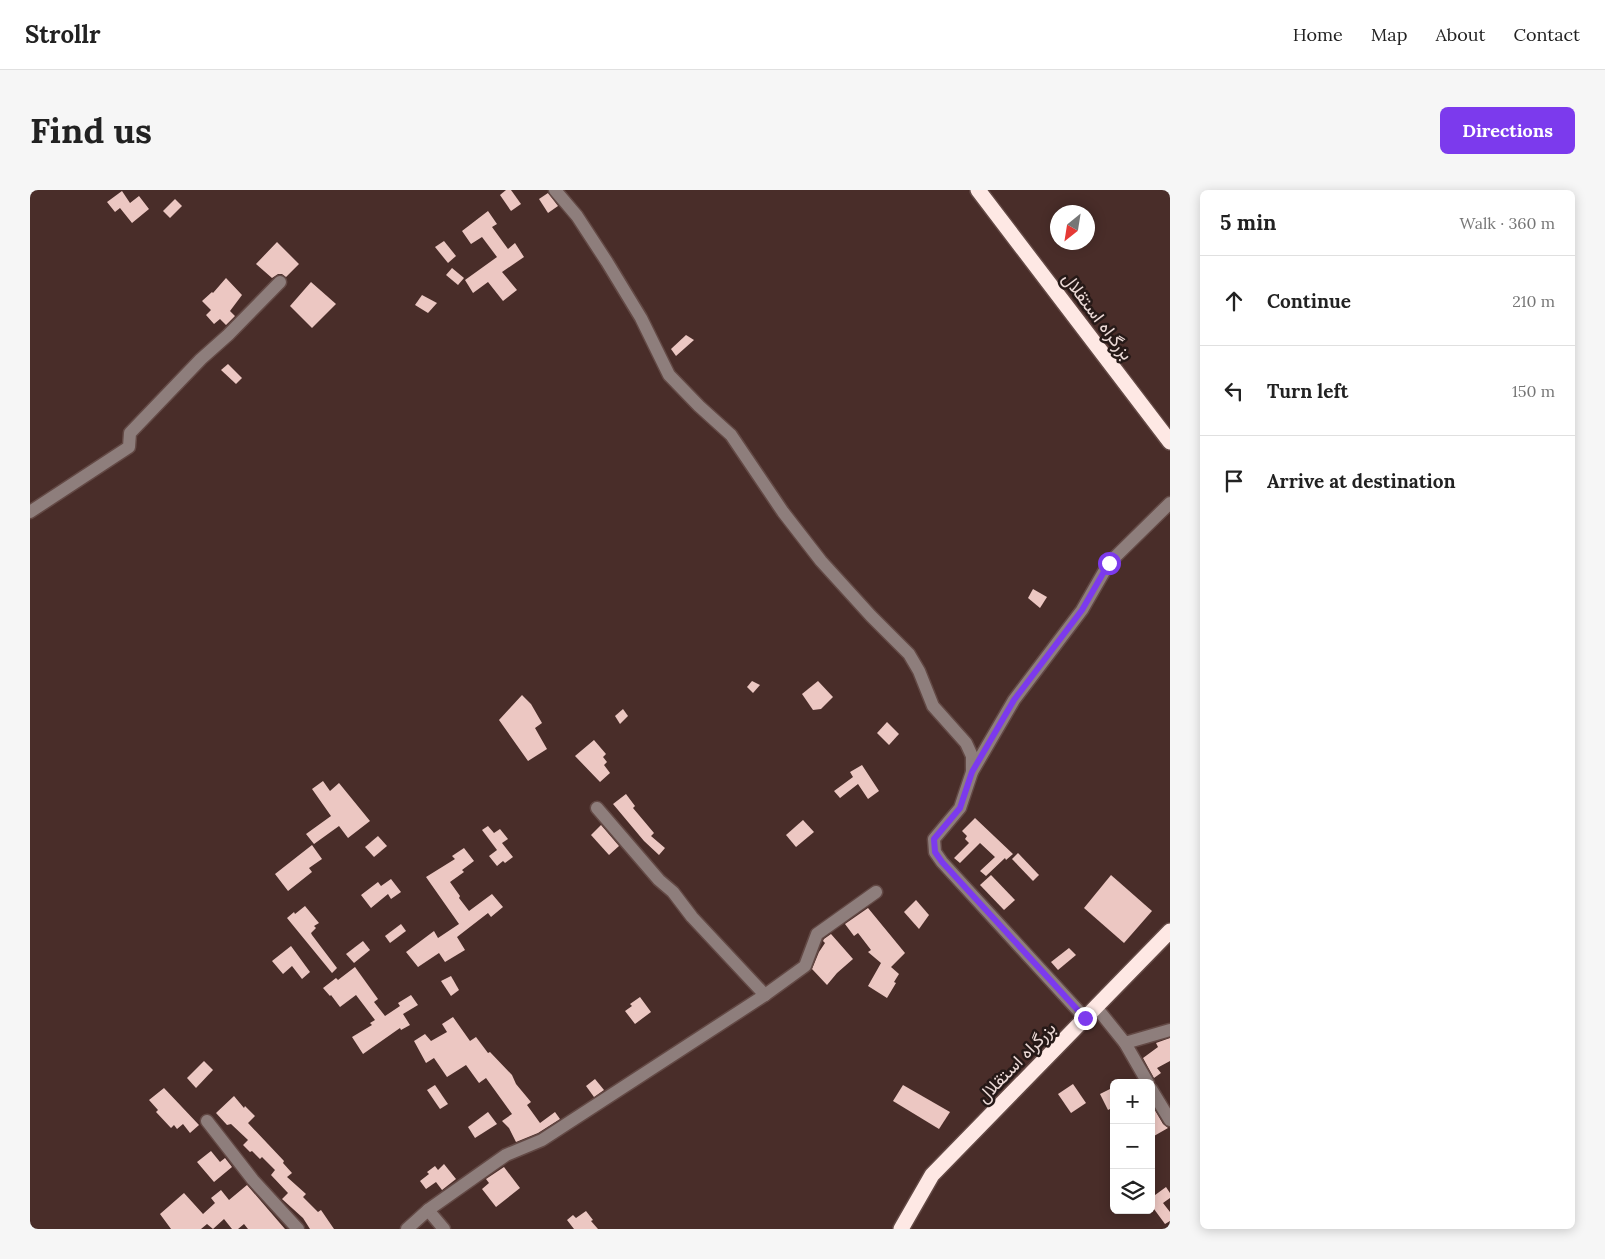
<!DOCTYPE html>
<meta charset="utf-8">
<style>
:root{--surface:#fff;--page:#f6f6f6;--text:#222;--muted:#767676;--line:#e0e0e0;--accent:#7c3aed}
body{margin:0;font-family:Lora,Vazirmatn,serif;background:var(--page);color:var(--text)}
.controls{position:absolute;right:15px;bottom:15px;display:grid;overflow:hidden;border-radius:8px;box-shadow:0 2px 12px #0003}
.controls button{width:45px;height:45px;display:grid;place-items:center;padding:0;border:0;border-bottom:1px solid var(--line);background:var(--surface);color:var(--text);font:25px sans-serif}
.compass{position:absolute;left:1020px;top:15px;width:45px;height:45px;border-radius:50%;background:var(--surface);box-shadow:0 2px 12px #0003;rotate:210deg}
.stop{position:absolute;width:15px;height:15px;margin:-11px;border:4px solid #7c3aed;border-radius:50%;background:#fff}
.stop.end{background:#7c3aed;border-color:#fff;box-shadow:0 1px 5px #0008}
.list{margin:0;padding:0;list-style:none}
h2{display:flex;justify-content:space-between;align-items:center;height:65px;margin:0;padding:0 20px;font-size:21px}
h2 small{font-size:16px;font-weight:400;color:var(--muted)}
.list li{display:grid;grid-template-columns:32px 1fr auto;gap:15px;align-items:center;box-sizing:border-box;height:90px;padding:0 20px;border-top:1px solid var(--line)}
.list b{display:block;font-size:19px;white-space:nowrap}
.list em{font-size:16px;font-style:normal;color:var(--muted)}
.icon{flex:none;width:28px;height:28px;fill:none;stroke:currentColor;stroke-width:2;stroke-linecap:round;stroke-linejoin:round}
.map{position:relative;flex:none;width:1140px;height:1039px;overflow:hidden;border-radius:8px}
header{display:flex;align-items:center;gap:30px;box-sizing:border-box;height:70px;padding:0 25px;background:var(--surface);border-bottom:1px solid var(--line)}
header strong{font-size:24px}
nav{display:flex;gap:28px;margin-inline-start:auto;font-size:18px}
.intro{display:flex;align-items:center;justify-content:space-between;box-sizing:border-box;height:120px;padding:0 30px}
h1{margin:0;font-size:35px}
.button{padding:12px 22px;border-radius:8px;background:var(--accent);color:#fff;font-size:18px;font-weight:700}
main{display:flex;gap:30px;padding:0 30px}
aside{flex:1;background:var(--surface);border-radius:8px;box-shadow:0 2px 12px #0003}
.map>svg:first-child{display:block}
</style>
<header>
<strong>Strollr</strong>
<nav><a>Home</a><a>Map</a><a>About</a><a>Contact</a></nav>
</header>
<div class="intro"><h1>Find us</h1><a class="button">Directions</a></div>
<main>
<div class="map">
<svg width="1140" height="1039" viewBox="0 0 1140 1039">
<rect width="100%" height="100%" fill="#492d29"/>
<g fill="#ecc7c2">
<polygon points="476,0 481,0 491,14 481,21 470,5"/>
<polygon points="92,1 100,13 109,6 119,19 102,33 90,18 85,22 77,12"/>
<polygon points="518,3 528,16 518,23 509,9"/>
<polygon points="145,9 152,16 140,28 133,21"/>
<polygon points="458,21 467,34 462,37 478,59 485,53 494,67 472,82 487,100 473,111 458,92 443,103 435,90 467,67 452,47 441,54 432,41"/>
<polygon points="414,51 426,66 418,73 405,57"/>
<polygon points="247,52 269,74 256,87 252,84 248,84 242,88 226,74"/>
<polygon points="422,78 434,88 428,95 416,85"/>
<polygon points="196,88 212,105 200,121 205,126 196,135 190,129 184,134 176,125 181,120 172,111 182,102 183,103"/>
<polygon points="281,92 306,114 282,138 260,116"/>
<polygon points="392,105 407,113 398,123 385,115"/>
<polygon points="656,145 664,150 646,166 641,159"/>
<polygon points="198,174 212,188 206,194 191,180"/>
<polygon points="1003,399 1017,407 1010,418 998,408"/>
<polygon points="722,491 730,495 723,503 717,497"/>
<polygon points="788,491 803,507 791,519 783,520 772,504"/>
<polygon points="492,505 501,514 512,533 505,538 517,559 498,571 469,530"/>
<polygon points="593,519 598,526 590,534 585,526"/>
<polygon points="857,532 869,544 859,555 847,543"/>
<polygon points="564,550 576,564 573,567 577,572 574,575 580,583 570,592 545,566"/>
<polygon points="832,575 849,601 838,609 828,594 810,608 804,601 823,587 820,582"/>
<polygon points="293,591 300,601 309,593 340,631 318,648 309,636 284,654 276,644 301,626 282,599"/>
<polygon points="596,604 605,616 603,618 624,643 621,646 635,658 629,665 614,651 583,614"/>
<polygon points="945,628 983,664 976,670 975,668 956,686 950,681 965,667 950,653 930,673 924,668 939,653 935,649 937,646 932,641"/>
<polygon points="773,630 784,642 766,657 756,645"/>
<polygon points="571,635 589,656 579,665 561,645"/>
<polygon points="458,636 464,643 470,639 478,649 472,653 483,667 475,673 473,671 467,676 459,666 467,660 452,640"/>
<polygon points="348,646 357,656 344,667 335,657"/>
<polygon points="282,655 292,669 279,678 282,682 258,701 245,684"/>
<polygon points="434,658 444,671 432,680 434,682 420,692 430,706 429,708 439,721 462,704 473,717 461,727 458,723 427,747 435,760 415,772 409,763 388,777 376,762 404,741 408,748 429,734 396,687 425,669 422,666"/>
<polygon points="988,663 1009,685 1003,691 982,669"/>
<polygon points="961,685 985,710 974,720 950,695"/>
<polygon points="1081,685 1122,721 1094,753 1054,718"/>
<polygon points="361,689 371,702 361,709 358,704 341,718 331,705 348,692 351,696"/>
<polygon points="886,710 899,725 889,739 874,722"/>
<polygon points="275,716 289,733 284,736 286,738 281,743 282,745 307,778 302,783 257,728 264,722 265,724"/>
<polygon points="838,718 875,763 861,777 869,784 864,792 866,793 857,808 838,796 851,773 838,762 841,760 828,743 824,746 815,734"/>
<polygon points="371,734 376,741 360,753 355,746"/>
<polygon points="801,744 823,769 807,783 797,795 782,779 789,762 795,753 793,751 794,749"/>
<polygon points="333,751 340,760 324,773 316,764"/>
<polygon points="261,756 280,782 272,789 262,776 253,784 242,771"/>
<polygon points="1039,758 1046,765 1028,780 1021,772"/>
<polygon points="325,777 348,809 344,812 355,826 370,816 368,813 381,805 388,815 373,824 380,835 371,840 370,838 333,864 322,847 342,835 340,833 345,830 326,805 310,817 301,805 300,806 293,798 306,788 308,790"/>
<polygon points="421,786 429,800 421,806 411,791"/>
<polygon points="610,807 621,822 605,834 595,821 602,816 600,814"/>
<polygon points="423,827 440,851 446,847 458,863 460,862 482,885 486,894 501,912 497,915 510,933 525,922 530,929 508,943 486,952 479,938 472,931 482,924 456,888 449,893 436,875 417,887 404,868 396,873 384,851 395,844 401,851 417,842 412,834"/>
<polygon points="1140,848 1140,871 1127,878 1131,883 1124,888 1113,868 1128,857 1126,853"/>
<polygon points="174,871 183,880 166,898 157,888"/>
<polygon points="565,889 574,900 564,907 556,896"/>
<polygon points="1043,894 1056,913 1041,923 1028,904"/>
<polygon points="405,895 418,914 410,919 397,900"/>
<polygon points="873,895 920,922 909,939 863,911"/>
<polygon points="1084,897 1084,917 1078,920 1070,904"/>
<polygon points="134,898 169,935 160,943 153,934 147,939 144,935 141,938 126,922 128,920 119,910"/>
<polygon points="204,906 214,918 215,916 225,926 218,933 254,971 253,973 262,983 257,987 276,1004 273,1007 288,1022 291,1020 304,1039 280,1039 273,1028 252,1009 258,1003 241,985 245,980 232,967 230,969 222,961 220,962 213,955 218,950 201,934 197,935 186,923"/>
<polygon points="1123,917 1133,934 1138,938 1124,946 1121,941 1121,918"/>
<polygon points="458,922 467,934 445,948 438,937"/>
<polygon points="181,961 190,972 195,968 202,977 184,992 167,972"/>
<polygon points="414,974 426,989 412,1000 406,992 396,999 390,991 399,984 397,982 405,976 408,980"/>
<polygon points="474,977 490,998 466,1017 452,999 459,993 456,989"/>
<polygon points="217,995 255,1039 218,1039 214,1034 208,1039 202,1039 194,1029 183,1039 177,1034 171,1039 141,1039 130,1024 154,1003 173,1024 185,1013 181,1008 191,1000 199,1010"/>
<polygon points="1136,997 1140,1003 1140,1008 1133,1013 1140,1022 1140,1031 1135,1034 1124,1019 1121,1022 1121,1008"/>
<polygon points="556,1021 563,1030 561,1031 568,1039 544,1039 537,1030 543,1025 546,1028"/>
</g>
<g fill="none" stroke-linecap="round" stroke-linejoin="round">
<g stroke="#634945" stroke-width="15">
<g id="minor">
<polyline points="525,0 547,26 577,72 611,128 639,185 669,216 701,245 753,322 791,371 841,426 879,464 889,481 903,516 936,553 942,566 942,582"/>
<polyline points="0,322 99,257 100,243 171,169 198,145 250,92"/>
<polyline points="567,618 629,690 643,702 662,727 735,805"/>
<polyline points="1066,817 1095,853 1140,840"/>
<polyline points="1055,828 912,672 905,662 904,649 930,618 942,582 984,510 1052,420 1079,373 1140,313"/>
<polyline points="1095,853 1118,893"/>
<polyline points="1121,899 1140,930"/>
<polyline points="177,931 223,990 268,1039"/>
<polyline points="398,1020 414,1039"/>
<polyline points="377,1039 398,1020 476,965 512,950 735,805 775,776 787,744 846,702"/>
</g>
</g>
<g stroke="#634945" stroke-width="18">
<g id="highway">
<polyline points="948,0 1140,252"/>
<polyline points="871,1039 902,985 1140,741"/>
</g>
</g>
<use href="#minor" stroke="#8e7e7c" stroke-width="12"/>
<use href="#highway" stroke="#fee8e4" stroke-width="15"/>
</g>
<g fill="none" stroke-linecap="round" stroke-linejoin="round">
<polyline stroke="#7c3aed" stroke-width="6" points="1055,828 912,672 905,662 904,649 930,618 942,582 984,510 1052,420 1079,373"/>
</g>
<g text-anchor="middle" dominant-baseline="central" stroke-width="5" stroke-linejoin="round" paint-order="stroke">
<g font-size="18" fill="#ecdad7" stroke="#261917">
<text transform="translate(1068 126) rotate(53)">بزرگراه استقلال</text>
<text transform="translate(986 872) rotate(-46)">بزرگراه استقلال</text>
</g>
</g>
</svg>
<div class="controls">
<button>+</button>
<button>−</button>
<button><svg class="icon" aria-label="layers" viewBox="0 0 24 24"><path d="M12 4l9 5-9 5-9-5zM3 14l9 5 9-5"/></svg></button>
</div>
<svg class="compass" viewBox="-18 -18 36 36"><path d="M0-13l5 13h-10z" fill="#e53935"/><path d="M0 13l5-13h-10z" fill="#767676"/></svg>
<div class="stop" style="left:1079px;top:373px"></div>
<div class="stop end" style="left:1055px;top:828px"></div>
</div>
<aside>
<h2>5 min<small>Walk · 360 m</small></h2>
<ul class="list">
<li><svg class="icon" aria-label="ahead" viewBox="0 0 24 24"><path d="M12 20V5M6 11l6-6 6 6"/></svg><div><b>Continue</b></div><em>210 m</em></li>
<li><svg class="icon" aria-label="left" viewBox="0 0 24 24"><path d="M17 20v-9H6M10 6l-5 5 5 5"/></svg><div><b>Turn left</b></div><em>150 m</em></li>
<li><svg class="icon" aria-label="arrive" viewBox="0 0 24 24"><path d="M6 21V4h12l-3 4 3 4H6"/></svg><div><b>Arrive at destination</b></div></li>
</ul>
</aside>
</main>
